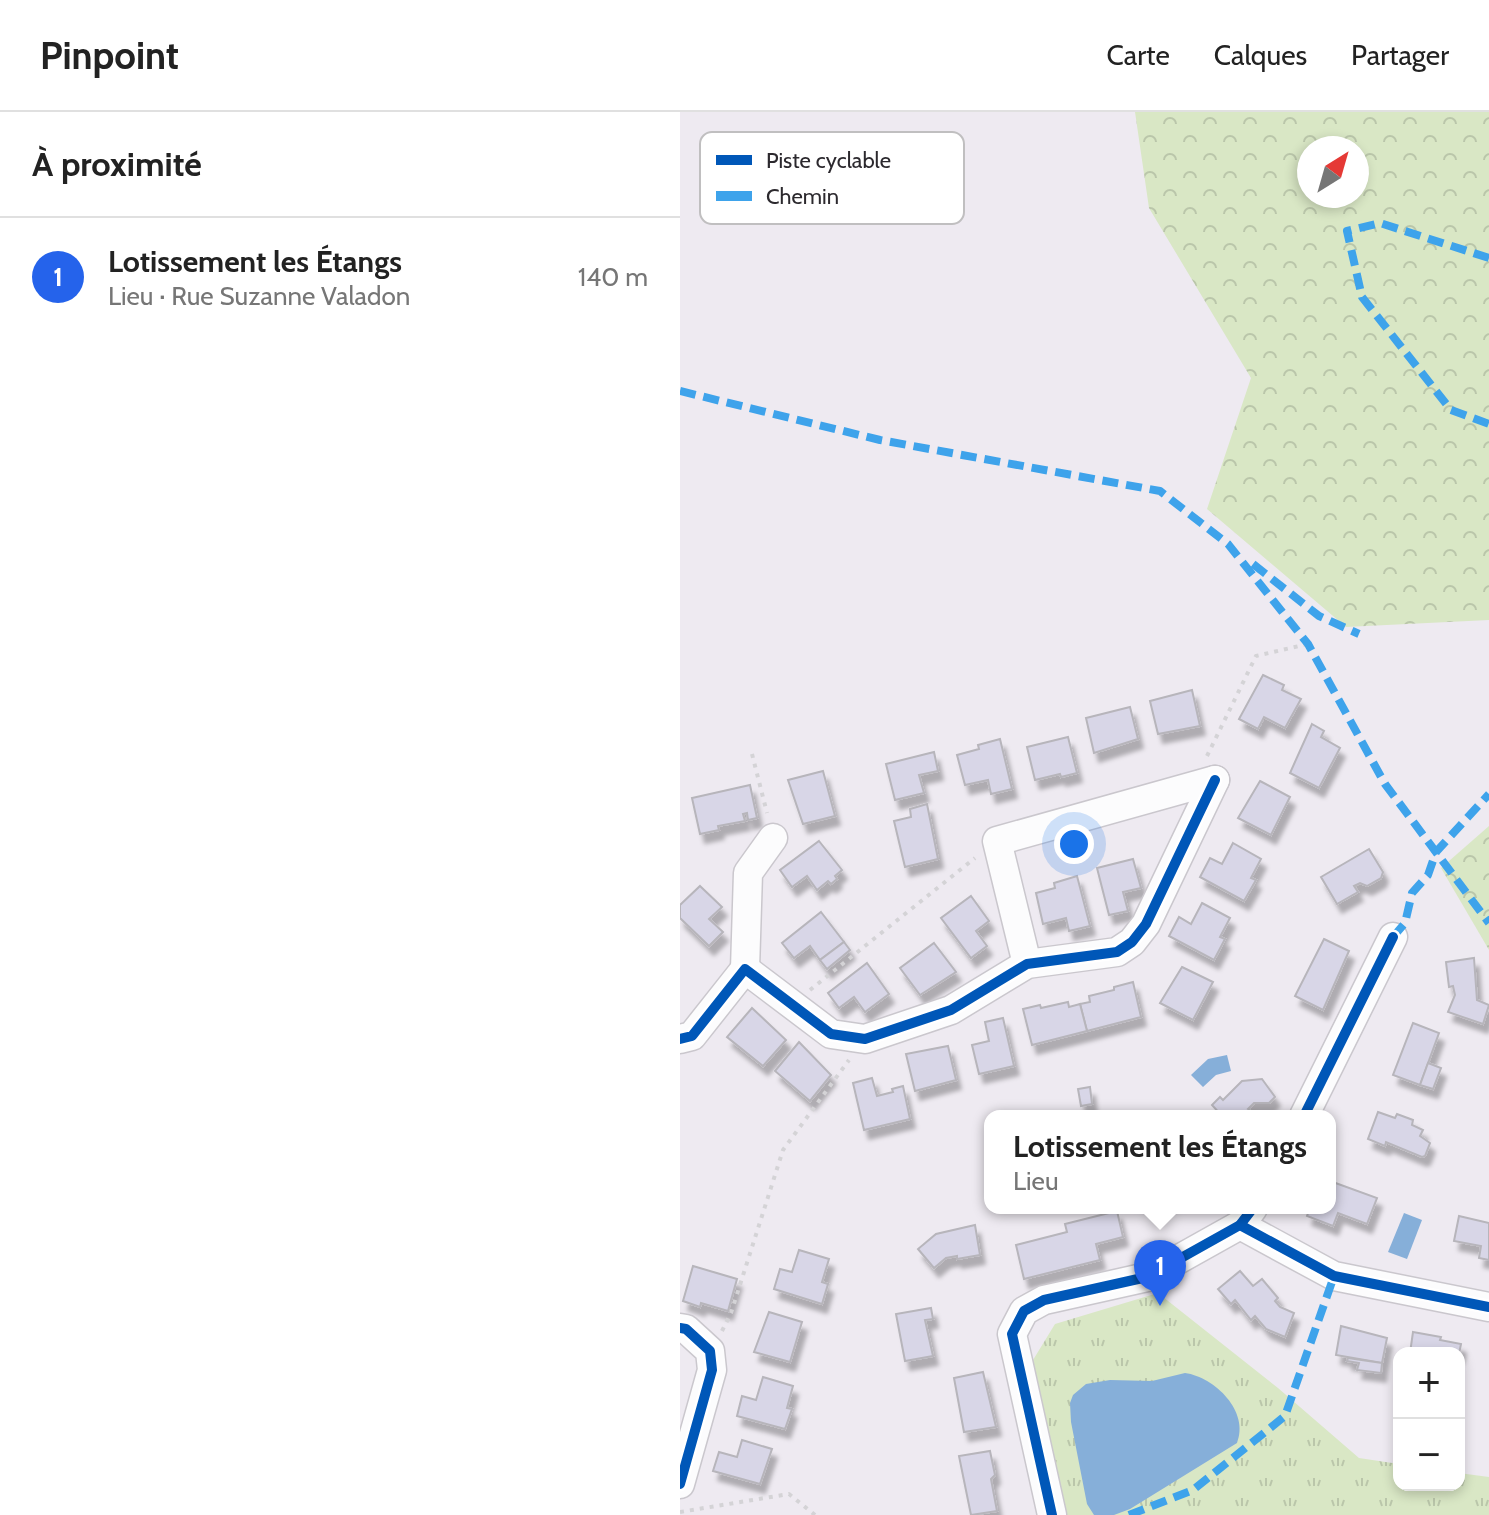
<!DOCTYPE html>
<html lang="fr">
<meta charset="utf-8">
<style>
:root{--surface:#fff;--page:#f2f2f2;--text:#222;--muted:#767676;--line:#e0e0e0;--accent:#2563eb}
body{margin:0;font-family:Cabin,sans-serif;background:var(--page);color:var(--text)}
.controls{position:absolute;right:24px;bottom:24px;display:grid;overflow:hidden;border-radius:16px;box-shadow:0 4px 12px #0003}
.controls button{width:72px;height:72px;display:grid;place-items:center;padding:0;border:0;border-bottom:2px solid var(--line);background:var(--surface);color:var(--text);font:40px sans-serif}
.compass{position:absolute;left:617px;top:24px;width:72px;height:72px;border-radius:50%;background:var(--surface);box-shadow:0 4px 12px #0003;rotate:37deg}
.you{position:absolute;left:394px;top:732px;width:28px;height:28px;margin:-20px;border:6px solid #fff;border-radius:50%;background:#1a73e8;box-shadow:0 0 0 12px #1a73e833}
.badge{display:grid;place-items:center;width:52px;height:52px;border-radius:50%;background:var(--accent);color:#fff;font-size:26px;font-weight:700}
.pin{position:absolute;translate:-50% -66px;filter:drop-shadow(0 2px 4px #0008)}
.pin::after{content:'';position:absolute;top:42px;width:28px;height:24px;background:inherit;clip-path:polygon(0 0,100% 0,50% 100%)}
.popup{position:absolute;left:304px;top:998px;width:352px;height:104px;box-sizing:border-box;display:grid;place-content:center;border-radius:16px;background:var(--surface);filter:drop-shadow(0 2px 6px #0005);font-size:26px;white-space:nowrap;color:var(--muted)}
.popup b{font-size:30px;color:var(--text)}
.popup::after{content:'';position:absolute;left:50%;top:100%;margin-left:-16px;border:16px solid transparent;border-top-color:var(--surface)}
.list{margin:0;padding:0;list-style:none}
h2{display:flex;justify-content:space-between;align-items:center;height:104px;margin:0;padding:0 32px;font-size:34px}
h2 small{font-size:26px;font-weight:400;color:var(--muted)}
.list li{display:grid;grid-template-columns:52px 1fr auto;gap:24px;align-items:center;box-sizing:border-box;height:120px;padding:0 32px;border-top:2px solid var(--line)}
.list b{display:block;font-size:30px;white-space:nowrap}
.list p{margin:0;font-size:26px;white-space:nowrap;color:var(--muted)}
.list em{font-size:26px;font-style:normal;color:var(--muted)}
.map{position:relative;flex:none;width:809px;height:1403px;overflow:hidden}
header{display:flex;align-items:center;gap:48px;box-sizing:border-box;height:112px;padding:0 40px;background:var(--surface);border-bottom:2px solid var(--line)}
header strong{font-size:38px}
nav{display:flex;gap:44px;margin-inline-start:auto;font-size:28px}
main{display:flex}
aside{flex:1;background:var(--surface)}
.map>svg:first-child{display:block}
</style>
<header>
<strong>Pinpoint</strong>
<nav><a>Carte</a><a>Calques</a><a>Partager</a></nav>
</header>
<main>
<aside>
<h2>À proximité<small></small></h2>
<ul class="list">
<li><span class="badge">1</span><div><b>Lotissement les Étangs</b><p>Lieu · Rue Suzanne Valadon</p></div><em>140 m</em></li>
</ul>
</aside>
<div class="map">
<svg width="809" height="1403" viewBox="0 0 809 1403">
<defs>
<pattern id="forest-crowns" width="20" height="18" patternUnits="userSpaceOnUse" patternTransform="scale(2)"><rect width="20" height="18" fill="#d9e7c5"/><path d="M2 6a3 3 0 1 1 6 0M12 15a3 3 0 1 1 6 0" fill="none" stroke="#bac6aa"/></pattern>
<pattern id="park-tufts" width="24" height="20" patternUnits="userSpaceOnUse" patternTransform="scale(2)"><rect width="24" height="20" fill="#d9e7c5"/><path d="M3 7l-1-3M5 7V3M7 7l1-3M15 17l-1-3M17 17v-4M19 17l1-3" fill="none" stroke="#bac6aa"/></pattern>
<filter id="shadow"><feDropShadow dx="5" dy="9" stdDeviation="2" flood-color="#0004"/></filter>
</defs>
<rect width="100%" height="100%" fill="#eeeaf1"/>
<g fill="url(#forest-crowns)" fill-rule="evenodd">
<path d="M 455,0 L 809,0 L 809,508 L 666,515 L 527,397 L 571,266 L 469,96 ZM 629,36 L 677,36 L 677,84 L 629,84 Z"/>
<polygon points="809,714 809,838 761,756"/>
</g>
<polygon fill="url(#park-tufts)" points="478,1181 598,1276 679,1346 719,1352 719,1373 779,1373 779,1361 809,1365 809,1403 386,1403 353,1248 375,1212"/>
<g fill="#86afd9">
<polygon points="547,943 551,959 536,963 523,975 511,963 528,947"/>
<polygon points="724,1101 742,1108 727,1147 708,1140"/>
<path d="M 505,1261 C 535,1265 570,1300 557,1331 L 450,1397 L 434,1403 L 414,1403 L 407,1392 L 391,1310 L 390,1291 L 393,1283 L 406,1272 L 430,1268 L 472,1269 Z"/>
</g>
<g fill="#d8d6e7" stroke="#b7b5bb" stroke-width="2" filter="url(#shadow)">
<polygon points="583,563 604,573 602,578 621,587 605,616 584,605 578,617 559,607"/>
<polygon points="512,578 520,614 478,622 470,589"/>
<polygon points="450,595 458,627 414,641 406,606"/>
<polygon points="632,612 644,619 641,625 660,636 639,676 610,661"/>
<polygon points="388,625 397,661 381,665 380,662 355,668 347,635"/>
<polygon points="320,627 332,677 311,682 308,668 285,673 277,643 299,637 298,633"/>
<polygon points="254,640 258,659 239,663 244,681 215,688 206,652"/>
<polygon points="143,659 155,704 123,712 108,668"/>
<polygon points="580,669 610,685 591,723 558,706"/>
<polygon points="70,673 77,706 68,708 67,701 63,702 65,709 38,714 39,718 20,722 12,686"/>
<polygon points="247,692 258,747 225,755 214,709 231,705 230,697"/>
<polygon points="139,729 162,758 155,764 157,767 151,772 148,769 137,778 127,764 112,775 100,758"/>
<polygon points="553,731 581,747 571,766 576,768 564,789 520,765 530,746 542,752"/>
<polygon points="689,737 703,760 701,766 687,774 680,771 674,774 678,780 657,792 641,765"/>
<polygon points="453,747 461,776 443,780 448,799 429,803 417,756"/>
<polygon points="397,764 410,814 389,819 386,806 363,812 356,781 375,776 374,771"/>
<polygon points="20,774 42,795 29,807 43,820 29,834 0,806 0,793"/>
<polygon points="291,784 309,809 296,819 307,834 291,846 261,806"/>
<polygon points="522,791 550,806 540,825 545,827 534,848 489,824 499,805 511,812"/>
<polygon points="141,800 164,830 140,848 130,834 114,846 102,831"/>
<polygon points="644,827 669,839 643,898 615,884"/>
<polygon points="164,830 170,838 147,857 140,848"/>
<polygon points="254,831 276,860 240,883 220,856"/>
<polygon points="794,846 797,888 809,893 803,912 768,900 775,883 773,874 769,875 766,850"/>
<polygon points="187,851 209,882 185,900 174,885 159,896 148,881"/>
<polygon points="502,855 533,870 513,908 480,891"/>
<polygon points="453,870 461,905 407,919 400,892 410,890 409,884 434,878 434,875"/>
<polygon points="388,890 389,895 400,892 407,919 352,933 343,897 360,893 361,896"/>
<polygon points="72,896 106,928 83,954 47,925"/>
<polygon points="323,906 334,954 299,962 292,933 309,929 305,910"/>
<polygon points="733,911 759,921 740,973 713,963"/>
<polygon points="119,930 151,963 130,989 95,959"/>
<polygon points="268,934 276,968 235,979 226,942"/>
<polygon points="748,951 761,956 753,977 740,973"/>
<polygon points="192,966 197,984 213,980 212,977 223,974 230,1007 184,1018 173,971"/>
<polygon points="582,967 595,985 589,991 574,991 568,997 572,1000 568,1004 542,1004 532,993 540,985 543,988 562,969"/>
<polygon points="410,975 412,992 401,994 398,977"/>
<polygon points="698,1000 715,1006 717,1002 733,1008 732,1013 743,1018 740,1024 750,1031 745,1044 742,1045 706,1030 705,1034 688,1027"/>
<polygon points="650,1069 697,1086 687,1112 658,1101 653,1114 627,1104 630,1096 650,1096"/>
<polygon points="437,1099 443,1125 416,1132 420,1148 344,1167 336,1133 387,1120 385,1112"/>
<polygon points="779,1104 809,1111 809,1148 799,1146 801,1134 774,1129"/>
<polygon points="295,1113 300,1143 277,1147 277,1144 266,1146 254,1156 238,1137 256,1122"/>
<polygon points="119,1138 149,1147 142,1170 148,1172 142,1192 94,1177 100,1157 112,1160"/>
<polygon points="13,1154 57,1167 48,1199 21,1191 20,1195 3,1189"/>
<polygon points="560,1159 573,1174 582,1167 598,1186 595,1189 600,1195 614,1201 605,1225 586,1217 575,1204 571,1208 555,1188 551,1192 538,1177"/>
<polygon points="251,1196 253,1207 245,1208 253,1244 225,1249 216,1202"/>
<polygon points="89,1200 122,1210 110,1250 74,1240"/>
<polygon points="661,1214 707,1226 702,1251 656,1243"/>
<polygon points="733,1220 761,1225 760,1228 781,1232 779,1242 730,1241"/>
<polygon points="668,1246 702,1251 701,1261 677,1258 679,1251 667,1249"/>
<polygon points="303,1260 316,1315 284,1320 274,1266"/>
<polygon points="83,1265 113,1274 107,1296 112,1297 105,1317 57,1304 62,1284 76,1288"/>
<polygon points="62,1328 92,1337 80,1372 33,1359 39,1340 57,1345"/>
<polygon points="310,1339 315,1363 311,1367 317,1399 291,1403 279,1344"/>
</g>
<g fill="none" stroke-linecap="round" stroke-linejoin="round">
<g stroke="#cac7cd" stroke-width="31">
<g id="minor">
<polyline points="347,852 317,729 535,668"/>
<polyline points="65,857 68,761 93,726"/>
<polyline points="0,927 12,924 65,857 151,922 185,927 271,898 347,852 437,840 452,830 466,812 535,668"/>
<polyline points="624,1004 713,825"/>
<polyline points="560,1113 654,1164 809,1195"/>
<polyline points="0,1216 6,1217 30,1239 32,1258 0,1372"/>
<polyline points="372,1403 332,1222 344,1199 364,1188 467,1165 560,1113 573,1096"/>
</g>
</g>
<g stroke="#d4d3d6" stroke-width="4" stroke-dasharray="4 6" stroke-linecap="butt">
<polyline points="72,642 87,701"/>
<polyline points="527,644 576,544 628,532"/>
<polyline points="130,878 295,746"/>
<polyline points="42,1219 51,1201 103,1038 169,948"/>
<polyline points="0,1400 109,1382 135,1403"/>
</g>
<use href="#minor" stroke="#fcfcfd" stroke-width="28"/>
<g stroke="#3ea3eb" stroke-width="8" stroke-dasharray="16 8" stroke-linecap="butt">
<polyline points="809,146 700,111 667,119 682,185 771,298 809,312"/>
<polyline points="0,279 200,328 480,379 548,432 628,532 705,672 809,811"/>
<polyline points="573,452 639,504 679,522"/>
<polyline points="713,825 725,811 732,781 748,763 756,740 809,682"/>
<polyline points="449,1403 513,1378 605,1304 654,1164"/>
</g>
<g stroke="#fff" stroke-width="15">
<g id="cycleway">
<polyline points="0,927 12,924 65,857 151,922 185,927 271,898 347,852 437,840 452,830 466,812 535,668"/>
<polyline points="624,1004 713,825"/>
<polyline points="560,1113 654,1164 809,1195"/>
<polyline points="0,1216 6,1217 30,1239 32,1258 0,1372"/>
<polyline points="372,1403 332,1222 344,1199 364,1188 467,1165 560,1113 573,1096"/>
</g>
</g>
<use href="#cycleway" stroke="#0057b8" stroke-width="10"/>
</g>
<rect x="20" y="20" width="264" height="92" rx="12" fill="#fff" stroke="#c0bfc0" stroke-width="2"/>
<rect x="36" y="43" width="36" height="10" fill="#0057b8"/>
<rect x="36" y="79" width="36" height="10" fill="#3ea3eb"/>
<g font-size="22" fill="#2c292e">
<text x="86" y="56">Piste cyclable</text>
<text x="86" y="92">Chemin</text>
</g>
</svg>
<div class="controls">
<button>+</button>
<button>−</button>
</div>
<svg class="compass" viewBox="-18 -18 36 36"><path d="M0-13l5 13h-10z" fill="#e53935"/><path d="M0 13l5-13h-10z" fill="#767676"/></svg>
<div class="you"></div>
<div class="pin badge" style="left:480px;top:1194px">1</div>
<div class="popup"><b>Lotissement les Étangs</b>Lieu</div>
</div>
</main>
